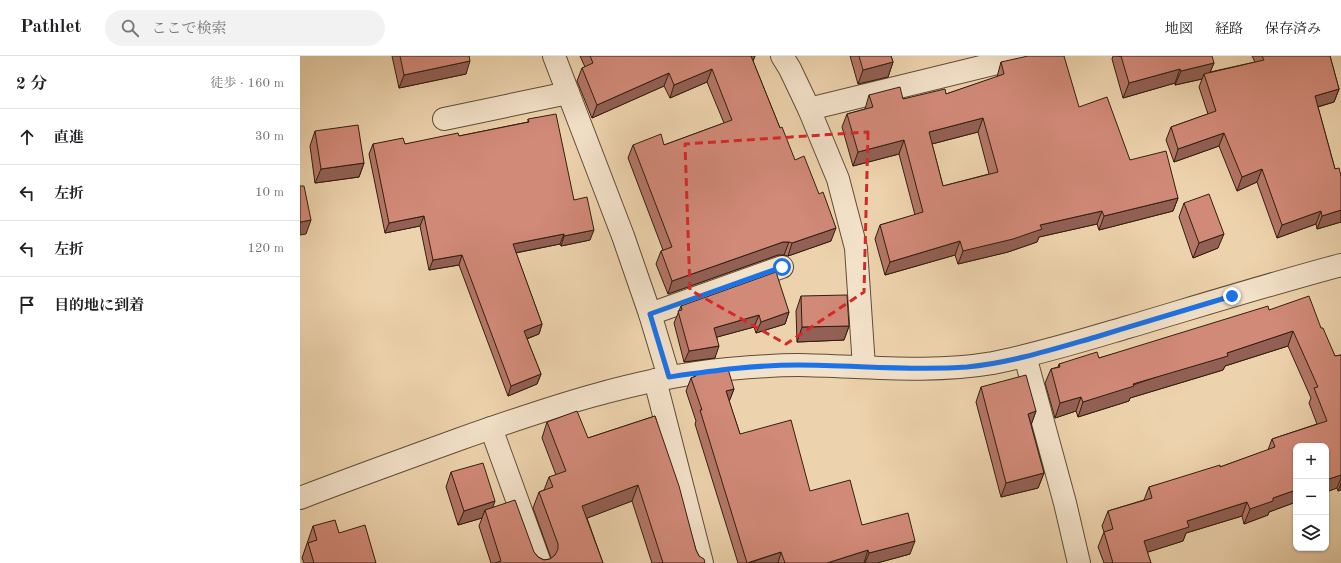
<!DOCTYPE html>
<html lang="ja">
<meta charset="utf-8">
<style>
:root{--surface:#fff;--page:#f2f2f2;--text:#202124;--muted:#757577;--line:#e0e0e0}
body{margin:0;font-family:"Old Standard TT","Noto Serif JP",serif;background:var(--page);color:var(--text)}
.controls{position:absolute;right:12px;bottom:12px;display:grid;overflow:hidden;border-radius:8px;box-shadow:0 1px 3px #0004}
.controls button{width:36px;height:36px;display:grid;place-items:center;padding:0;border:0;border-bottom:1px solid var(--line);background:var(--surface);color:var(--text);font:20px sans-serif}
.stop{position:absolute;width:12px;height:12px;margin:-9px;border:3px solid #1a73e8;border-radius:50%;background:#fff}
.stop.end{background:#1a73e8;border-color:#fff;box-shadow:0 1px 4px #0008}
.list{margin:0;padding:0;list-style:none}
h2{display:flex;justify-content:space-between;align-items:center;height:52px;margin:0;padding:0 16px;font-size:17px}
h2 small{font-size:13px;font-weight:400;color:var(--muted)}
.list li{display:grid;grid-template-columns:26px 1fr auto;gap:12px;align-items:center;box-sizing:border-box;height:56px;padding:0 16px;border-top:1px solid var(--line)}
.list b{display:block;font-size:15px;white-space:nowrap}
.list em{font-size:13px;font-style:normal;color:var(--muted)}
.icon{flex:none;width:22px;height:22px;fill:none;stroke:currentColor;stroke-width:2;stroke-linecap:round;stroke-linejoin:round}
.map{position:relative;flex:none;width:1041px;height:507px;overflow:hidden}
header{display:flex;align-items:center;gap:24px;box-sizing:border-box;height:56px;padding:0 20px;background:var(--surface);border-bottom:1px solid var(--line)}
header strong{font-size:19px}
nav{display:flex;gap:22px;margin-inline-start:auto;font-size:14px}
.search{width:280px;height:36px;background:var(--page);display:flex;align-items:center;gap:10px;box-sizing:border-box;padding:0 14px;border-radius:22px;color:var(--muted);font-size:15px}
main{display:flex}
aside{flex:1;background:var(--surface)}
.map>svg:first-child{display:block}
</style>
<header>
<strong>Pathlet</strong>
<div class="search"><svg class="icon" aria-label="search" viewBox="0 0 24 24"><circle cx="10" cy="10" r="6"/><path d="M15 15l6 6"/></svg>ここで検索</div>
<nav><a>地図</a><a>経路</a><a>保存済み</a></nav>
</header>
<main>
<aside>
<h2>2 分<small>徒歩 · 160 m</small></h2>
<ul class="list">
<li><svg class="icon" aria-label="ahead" viewBox="0 0 24 24"><path d="M12 20V5M6 11l6-6 6 6"/></svg><div><b>直進</b></div><em>30 m</em></li>
<li><svg class="icon" aria-label="left" viewBox="0 0 24 24"><path d="M17 20v-9H6M10 6l-5 5 5 5"/></svg><div><b>左折</b></div><em>10 m</em></li>
<li><svg class="icon" aria-label="left" viewBox="0 0 24 24"><path d="M17 20v-9H6M10 6l-5 5 5 5"/></svg><div><b>左折</b></div><em>120 m</em></li>
<li><svg class="icon" aria-label="arrive" viewBox="0 0 24 24"><path d="M6 21V4h12l-3 4 3 4H6"/></svg><div><b>目的地に到着</b></div></li>
</ul>
</aside>
<div class="map">
<svg width="1041" height="507" viewBox="0 0 1041 507">
<rect width="100%" height="100%" fill="#edd3ad"/>
<filter id="stains"><feTurbulence type="fractalNoise" baseFrequency=".005" numOctaves="4"/><feColorMatrix values="0 0 0 0 .2 0 0 0 0 .09 0 0 0 0 .02 0 0 0 .5 -.17"/></filter>
<radialGradient id="worn" r=".72"><stop offset=".6" stop-color="#630" stop-opacity="0"/><stop offset="1" stop-color="#630" stop-opacity=".3"/></radialGradient>
<g fill="none" stroke-linecap="round" stroke-linejoin="round">
<g stroke="#614c36" stroke-width="24">
<g id="minor">
<polyline points="254,0 323,180 350,258 369,321"/>
<polyline points="482,0 490,13 509,53 538,123 556,192 564,311"/>
<polyline points="509,53 726,0"/>
<polyline points="144,63 268,37"/>
<polyline points="350,258 482,211"/>
<polyline points="725,300 765,447 779,507"/>
<polyline points="355,324 402,507"/>
<polyline points="191,372 240,507"/>
</g>
</g>
<g stroke="#614c36" stroke-width="24">
<path id="tertiary" d="M 0,442 C 52,422 105,403 157,384 C 245,353 335,322 428,313 C 452,311 475,309 498,309 C 563,310 629,318 693,307 C 739,298 784,284 828,271 C 899,250 970,228 1041,209"/>
</g>
<use href="#minor" stroke="#f3e2ca" stroke-width="22"/>
<use href="#tertiary" stroke="#f3e2ca" stroke-width="22"/>
</g>
<g fill="#b47667" stroke="#321f0e" fill-rule="evenodd">
<polygon points="92,0 169,0 166,18 99,32"/>
<polygon points="280,0 455,0 453,5 480,72 531,185 488,200 484,199 478,199 368,238 356,208 361,195 363,194 328,102 333,89 364,89 424,67 407,26 370,42 364,30 292,62 277,25 282,12 285,11"/>
<polygon points="550,0 591,0 593,6 588,21 558,28"/>
<polygon points="813,0 914,7 910,16 955,6 952,0 1030,0 1039,33 1034,46 1018,51 1035,113 1041,120 1041,166 1017,173 1016,168 977,182 957,126 937,135 919,90 874,106 866,84 871,71 908,58 899,31 902,23 875,29 875,27 823,42 812,3"/>
<path d="M 701,6 L 779,51 L 830,104 L 878,142 L 873,155 L 799,174 L 797,168 L 739,181 L 737,186 L 708,196 L 658,208 L 655,199 L 585,219 L 575,183 L 580,169 L 615,159 L 599,98 L 553,110 L 542,71 L 547,58 L 565,53 L 569,39 L 603,43 L 646,38 L 697,21 ZM 678,76 L 689,118 L 643,130 L 632,88 Z"/>
<polygon points="228,63 274,144 290,184 261,190 260,188 216,197 242,268 239,278 227,283 241,318 237,328 208,340 159,209 129,214 120,170 85,177 69,98 73,88 105,88 159,80 228,66"/>
<polygon points="15,75 64,107 59,121 15,127 10,90"/>
<polygon points="884,147 918,192 893,202 879,161"/>
<polygon points="501,240 549,270 544,284 497,286 496,255"/>
<polygon points="381,250 489,256 485,268 456,277 454,271 417,281 415,302 384,306 374,267"/>
<polygon points="969,254 1021,272 1035,300 1041,299 1041,434 1038,435 1037,432 1026,436 1026,390 996,390 996,446 969,456 968,459 944,468 942,460 886,477 883,485 847,496 851,507 804,507 798,491 804,476 802,470 808,455 844,444 849,431 920,411 968,394 972,383 1017,368 1009,347 1011,342 988,290 925,310 923,314 830,342 829,345 778,361 776,355 755,362 745,327 751,313 758,311 759,308 799,302"/>
<polygon points="396,317 434,333 429,345 440,378 510,435 562,469 610,498 577,507 438,507 395,368 396,365 386,335 391,322 394,321"/>
<polygon points="681,331 736,355 731,369 744,417 738,432 701,441 676,346"/>
<polygon points="355,360 396,494 399,500 405,507 352,507 332,445 287,462 303,507 191,507 179,470 182,462 158,469 146,431 151,416 193,451 234,496 238,501 244,504 250,503 251,502 233,452 239,436 244,434 249,421 256,419 242,382 247,366 288,382"/>
<polygon points="13,470 39,477 76,507 4,507 2,502"/>
</g>
<g fill="#926054" stroke="#321f0e">
<polygon points="451,0 455,0 450,12"/>
<polygon points="170,5 166,18 99,32 104,19"/>
<polygon points="593,6 588,21 558,28 563,14"/>
<polygon points="914,7 908,21 904,18 902,23 875,29 881,15"/>
<polygon points="412,13 407,26 370,42 374,29"/>
<polygon points="880,13 875,27 823,42 829,27"/>
<polygon points="369,17 364,30 292,62 297,49"/>
<polygon points="1039,33 1034,46 1010,53 1015,40"/>
<polygon points="683,62 678,76 624,90 629,76"/>
<polygon points="924,77 919,90 874,106 878,93"/>
<polygon points="604,84 599,98 553,110 558,96"/>
<polygon points="64,107 59,121 15,127 21,113"/>
<polygon points="962,113 957,126 937,135 942,121"/>
<polygon points="878,142 873,155 799,174 804,160"/>
<polygon points="1041,154 1041,166 1017,173 1022,160"/>
<polygon points="802,155 797,168 739,181 737,186 708,196 658,208 663,195 740,169"/>
<polygon points="1021,155 1016,168 977,182 982,169"/>
<polygon points="124,160 120,170 85,177 89,167"/>
<polygon points="11,164 6,178 0,179 0,166"/>
<polygon points="536,172 531,185 488,200 492,187"/>
<polygon points="294,174 290,184 261,190 264,180"/>
<polygon points="264,178 260,188 209,198 213,188"/>
<polygon points="924,178 918,192 893,202 899,187"/>
<polygon points="660,185 655,199 585,219 590,206"/>
<polygon points="483,186 489,186 484,199 478,199 368,238 372,225"/>
<polygon points="162,199 159,209 129,214 133,204"/>
<polygon points="489,256 485,268 456,277 461,266"/>
<polygon points="459,259 454,271 410,283 414,272"/>
<polygon points="242,268 239,278 220,285 224,275"/>
<polygon points="549,270 544,284 497,286 502,271"/>
<polygon points="993,275 988,290 925,310 923,314 830,342 829,345 778,361 783,346 927,297"/>
<polygon points="419,290 415,302 384,306 389,295"/>
<polygon points="241,318 237,328 208,340 211,330"/>
<polygon points="434,333 429,346 426,335"/>
<polygon points="781,341 776,355 755,362 760,347"/>
<polygon points="736,355 731,369 728,358"/>
<polygon points="744,417 738,432 701,441 706,427"/>
<polygon points="1041,419 1041,422 1037,432 1026,436 1026,424"/>
<polygon points="1041,427 1041,434 1038,435"/>
<polygon points="338,429 332,445 277,466 282,450"/>
<polygon points="996,434 996,446 969,456 968,459 944,468 950,453 973,442"/>
<polygon points="195,445 190,460 185,454 182,462 158,469 164,455"/>
<polygon points="947,446 942,460 886,477 883,485 839,499 844,485 887,465"/>
<polygon points="615,485 610,498 577,507 565,507 569,497"/>
<polygon points="568,494 564,507 527,507"/>
<polygon points="481,496 478,507 449,507"/>
</g>
<g fill="#d18978" stroke="#321f0e" fill-rule="evenodd">
<polygon points="100,0 169,0 170,5 104,19"/>
<polygon points="290,0 452,0 451,0 480,72 482,71 495,104 504,100 519,138 523,136 536,172 492,187 489,186 483,186 372,225 361,195 372,191 333,89 361,78 364,89 432,64 412,13 374,29 369,17 297,49 282,12 293,7"/>
<polygon points="559,0 591,0 593,6 563,14"/>
<path d="M 728,0 L 764,0 L 779,51 L 807,41 L 830,104 L 866,95 L 878,142 L 804,160 L 802,155 L 740,169 L 742,173 L 713,183 L 663,195 L 660,185 L 590,206 L 580,169 L 623,156 L 604,84 L 558,96 L 547,58 L 573,51 L 569,39 L 600,31 L 603,43 L 645,33 L 646,38 L 704,18 L 701,6 ZM 683,62 L 698,116 L 643,130 L 629,76 Z"/>
<polygon points="821,0 912,0 914,7 881,15 880,13 829,27"/>
<polygon points="962,0 1030,0 1039,33 1015,40 1035,113 1039,112 1041,120 1041,154 1022,160 1021,155 982,169 962,113 942,121 924,77 878,93 871,71 916,55 904,18 964,4"/>
<polygon points="256,58 274,144 287,141 294,174 264,180 264,178 213,188 242,268 224,275 241,318 211,330 162,199 133,204 124,160 89,167 73,88 103,82 105,88 158,77 159,80 229,66 228,63"/>
<polygon points="58,69 64,107 21,113 15,75"/>
<polygon points="0,130 4,130 11,164 0,166"/>
<polygon points="909,138 924,178 899,187 884,147"/>
<polygon points="476,216 489,256 461,266 459,259 414,272 419,290 389,295 378,255 382,254 381,250"/>
<polygon points="547,239 549,270 502,271 501,240"/>
<polygon points="1009,240 1021,272 1023,272 1035,300 1041,299 1041,419 1026,424 1026,390 996,390 996,434 973,442 973,445 950,453 947,446 887,465 889,471 844,485 851,507 813,507 804,476 813,473 808,455 852,442 849,431 920,409 920,411 975,391 972,383 1027,365 1014,332 1018,331 993,275 927,297 928,300 833,328 834,330 783,346 781,341 760,347 751,313 760,311 759,308 797,296 799,302 968,250 969,254"/>
<polygon points="428,313 434,333 426,335 440,378 491,364 510,435 550,424 562,469 608,457 615,485 569,497 568,494 527,507 485,507 481,496 447,507 400,354 402,354 391,322 396,320 396,317"/>
<polygon points="726,319 736,355 728,358 744,417 706,427 681,331"/>
<polygon points="277,355 288,382 355,360 379,430 396,494 399,500 404,503 405,507 363,507 338,429 282,450 303,507 195,507 201,505 185,454 215,444 234,496 238,501 244,504 250,503 255,499 258,493 258,488 239,436 253,431 249,421 266,415 247,366"/>
<polygon points="183,407 195,445 164,455 151,416"/>
<polygon points="35,464 39,477 65,469 76,507 14,507 8,487 17,484 13,470"/>
</g>
<g fill="none" stroke-linecap="round" stroke-linejoin="round">
<path stroke="#1a73e8" stroke-width="5" d="M 482,211 L 350,258 L 369,321 C 412,315 454,309 498,309 C 554,309 610,315 667,311 C 710,307 754,293 796,281 C 841,267 886,254 932,240"/>
</g>
<path fill="none" stroke="#d62828" stroke-width="3" stroke-dasharray="8 5" stroke-linejoin="round" d="M 568,76 L 564,236 L 486,288 L 390,234 L 385,88 Z"/>
<rect width="100%" height="100%" filter="url(#stains)"/>
<rect width="100%" height="100%" fill="url(#worn)"/>
</svg>
<div class="controls">
<button>+</button>
<button>−</button>
<button><svg class="icon" aria-label="layers" viewBox="0 0 24 24"><path d="M12 4l9 5-9 5-9-5zM3 14l9 5 9-5"/></svg></button>
</div>
<div class="stop" style="left:482px;top:211px"></div>
<div class="stop end" style="left:932px;top:240px"></div>
</div>
</main>
